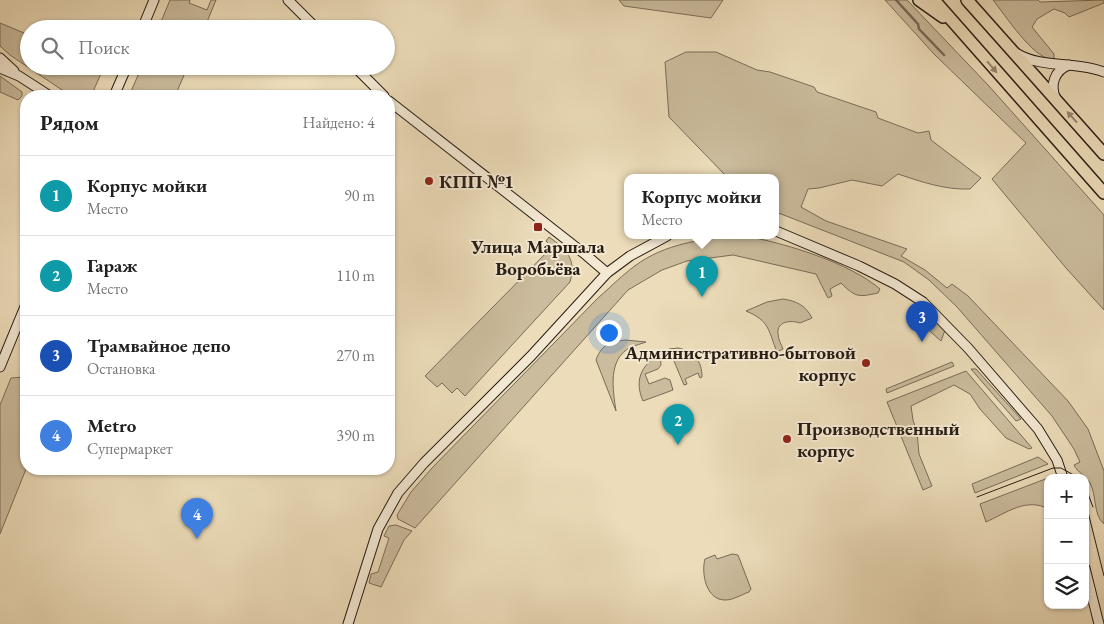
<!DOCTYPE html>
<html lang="ru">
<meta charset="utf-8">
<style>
:root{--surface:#fff;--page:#f2f2f2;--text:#222;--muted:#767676;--line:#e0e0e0;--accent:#7c3aed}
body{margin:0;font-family:"EB Garamond",serif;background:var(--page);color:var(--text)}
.controls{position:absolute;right:15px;bottom:15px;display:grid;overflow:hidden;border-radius:10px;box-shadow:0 1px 4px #0004}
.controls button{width:45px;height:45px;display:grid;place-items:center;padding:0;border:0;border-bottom:1px solid var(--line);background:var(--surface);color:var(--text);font:25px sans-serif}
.you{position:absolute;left:608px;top:332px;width:18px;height:18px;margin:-12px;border:4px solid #fff;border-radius:50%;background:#1a73e8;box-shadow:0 0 0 8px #1a73e833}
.badge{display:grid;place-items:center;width:32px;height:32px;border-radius:50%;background:var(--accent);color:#fff;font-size:16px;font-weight:700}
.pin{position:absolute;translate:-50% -41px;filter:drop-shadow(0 1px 2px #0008)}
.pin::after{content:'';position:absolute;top:26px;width:18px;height:15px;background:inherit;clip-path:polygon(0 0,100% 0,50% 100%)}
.popup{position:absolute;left:624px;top:174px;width:155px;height:65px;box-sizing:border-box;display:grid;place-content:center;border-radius:10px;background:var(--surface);filter:drop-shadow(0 1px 4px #0005);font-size:16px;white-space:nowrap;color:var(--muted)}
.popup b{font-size:19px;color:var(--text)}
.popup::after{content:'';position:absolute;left:50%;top:100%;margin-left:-10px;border:10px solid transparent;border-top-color:var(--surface)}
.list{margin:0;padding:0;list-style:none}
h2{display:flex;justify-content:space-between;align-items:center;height:65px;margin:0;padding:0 20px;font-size:21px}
h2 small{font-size:16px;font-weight:400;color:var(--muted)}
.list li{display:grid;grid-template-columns:32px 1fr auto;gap:15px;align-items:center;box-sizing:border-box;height:80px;padding:0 20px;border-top:1px solid var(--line)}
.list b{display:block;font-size:19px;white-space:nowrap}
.list p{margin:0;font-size:16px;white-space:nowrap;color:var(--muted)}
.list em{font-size:16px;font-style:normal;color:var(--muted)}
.icon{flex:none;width:28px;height:28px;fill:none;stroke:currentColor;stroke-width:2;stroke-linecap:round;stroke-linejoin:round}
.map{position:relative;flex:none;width:1104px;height:624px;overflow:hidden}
.search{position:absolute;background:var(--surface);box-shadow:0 1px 4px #0004;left:20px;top:20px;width:375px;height:55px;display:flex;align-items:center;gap:12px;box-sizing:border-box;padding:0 18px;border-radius:28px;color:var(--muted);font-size:19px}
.panel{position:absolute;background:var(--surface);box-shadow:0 1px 4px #0004;left:20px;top:90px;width:375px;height:385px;border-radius:20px}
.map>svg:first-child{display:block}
</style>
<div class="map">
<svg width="1104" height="624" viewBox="0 0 1104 624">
<rect width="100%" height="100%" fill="#ecdcb9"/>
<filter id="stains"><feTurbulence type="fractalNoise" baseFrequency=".004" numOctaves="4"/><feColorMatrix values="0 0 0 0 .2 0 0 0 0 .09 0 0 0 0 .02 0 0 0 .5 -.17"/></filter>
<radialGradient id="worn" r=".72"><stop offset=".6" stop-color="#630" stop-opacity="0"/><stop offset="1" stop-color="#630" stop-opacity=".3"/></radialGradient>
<g fill="#cbbc9d" stroke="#796c58">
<polygon points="170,0 190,0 189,3 207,10 211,0 216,0 204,29 158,29"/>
<polygon points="619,0 723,0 711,18 624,6"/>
<polygon points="885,0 907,0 988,85 1104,215 1104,310 1066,268 992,179 1026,143 934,54"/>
<path d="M 993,0 L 1038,0 L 1040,2 L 1104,0 L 1104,3 L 1069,17 L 1065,13 L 1054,9 L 1037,19 L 1032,27 L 1054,54 L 1054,59 L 1052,60 C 1031,56 1006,16 993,0 Z"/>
<polygon points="0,23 29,35 29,66 104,67 91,96 71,96 10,55 0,46"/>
<path d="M 686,52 L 716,52 L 757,70 L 770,72 L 814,87 L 817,92 L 876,112 L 878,118 L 918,133 L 929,131 L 931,140 L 981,178 L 970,189 C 945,190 922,182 898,174 L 882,186 L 852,180 L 819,188 L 808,189 L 801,207 L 826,221 L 907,249 L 901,256 L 925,270 L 947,288 L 952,284 L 968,296 L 1068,401 L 1088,429 L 1104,471 L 1104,524 C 1093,515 1097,496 1090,483 C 1086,476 1077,472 1074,465 L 1080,462 L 1074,449 L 1052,416 L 957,307 L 929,280 L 904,262 L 776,212 L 776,178 L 728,178 L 669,117 L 665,62 Z"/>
<polygon points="142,66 188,66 175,96 129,96"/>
<polygon points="0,76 22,92 22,96 18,100 0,92"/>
<path d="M 745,236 C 785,243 850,263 880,289 L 878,293 C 859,297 856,298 841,283 L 830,289 L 832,296 L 828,298 L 816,274 L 733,255 L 687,261 L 662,270 L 628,290 L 415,528 L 398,519 L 397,515 L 411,492 L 432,468 L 598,298 C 614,284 629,268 647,258 C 677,241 711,238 745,236 Z"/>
<path d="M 549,237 C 566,249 577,259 570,282 L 465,396 L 457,388 L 452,393 L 442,383 L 437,387 L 425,376 L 552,247 L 546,241 Z"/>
<path d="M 783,299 C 797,301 806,306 812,318 L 800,323 C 791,320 777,321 778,333 C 778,339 781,344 783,349 L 777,352 C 768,330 770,321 746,311 L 767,302 Z"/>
<polygon points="917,306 945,330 941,341 915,318 913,315"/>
<path d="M 626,340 L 646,342 C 641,344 636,345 631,347 C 607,359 613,390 616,411 L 596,360 C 601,345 611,341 626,340 Z"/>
<path d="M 678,348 C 694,351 702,361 702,377 L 700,378 L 698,373 L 685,379 L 687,384 L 684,385 L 669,349 Z"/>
<path d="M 660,353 L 661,365 L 658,369 L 645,374 L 649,384 L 665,378 L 670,380 L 673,390 L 643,401 C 634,380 641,366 660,353 Z"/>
<polygon points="952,362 954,366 887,393 886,389"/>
<polygon points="971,369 976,369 1021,419 1016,421"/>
<polygon points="966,371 1032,448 1029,449 1006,438 980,409 970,394 954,385 911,406 913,420 917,432 919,454 932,486 923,490 887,402"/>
<polygon points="26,377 26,469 0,534 0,405 11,378"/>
<polygon points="1038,457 1048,464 975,493 972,484"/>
<path d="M 1048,478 L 1048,509 C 1027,497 1006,513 986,522 L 980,504 Z"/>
<polygon points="396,525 412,531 404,540 381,587 369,583 371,574 378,572 389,538 384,536 389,526"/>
<path d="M 732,554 L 738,555 L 751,589 L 749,592 C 743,594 733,600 726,600 C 706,601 701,573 705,559 L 715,555 L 717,559 Z"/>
</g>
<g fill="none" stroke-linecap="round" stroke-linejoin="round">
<polyline stroke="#756955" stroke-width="2.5" points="896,0 918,24 919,29 944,55"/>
<g stroke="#271d14" stroke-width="11">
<g id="secondary">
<polyline points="288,0 317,29"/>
<polyline points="142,29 154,0"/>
<path d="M 1016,53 C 1042,69 1076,61 1104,72"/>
<polyline points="0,58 14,71"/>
<polyline points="354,66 384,96"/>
<polyline points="0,68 19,76 50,96"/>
<polyline points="114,96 127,66"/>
<path d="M 1056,99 C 1049,85 1055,70 1069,65"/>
<polyline points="389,101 586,255 607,273"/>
<polyline points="776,231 859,266 895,284 923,302 968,348 1038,429 1057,460 1063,478"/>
<polyline points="0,367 26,304"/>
<polyline points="1085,568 1099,624"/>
<polyline points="348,624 378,529 398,493 424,463 531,356 607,273 630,256 667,236"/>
</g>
</g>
<g stroke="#271d14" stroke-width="14">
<g id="highway">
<polyline points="919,0 943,17"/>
<polyline points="934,0 1104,193"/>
<polyline points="967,0 1104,154"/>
</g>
</g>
<use href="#secondary" stroke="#f3e8d2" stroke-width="9"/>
<use href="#highway" stroke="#ecdcb9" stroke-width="11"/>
<g stroke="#271d14" stroke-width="1">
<polyline points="1085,486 1093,507"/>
<polyline points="977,497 1053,468 1061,468 1079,478"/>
<polyline points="1085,500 1104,576"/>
</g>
</g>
<defs><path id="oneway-solid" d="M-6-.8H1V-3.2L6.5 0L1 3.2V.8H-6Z" transform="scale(1.25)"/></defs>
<g fill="#93866f">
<use href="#oneway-solid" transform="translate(992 67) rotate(49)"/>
<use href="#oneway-solid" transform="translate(1072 117) rotate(-132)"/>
</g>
<g fill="#8f2418" stroke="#f3e8d2" stroke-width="2">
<circle cx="429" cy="181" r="5"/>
<rect x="533" y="222" width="10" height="10" rx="2.5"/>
<circle cx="866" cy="363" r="5"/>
<circle cx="787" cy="439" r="5"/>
</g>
<g text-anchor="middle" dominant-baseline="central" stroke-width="4" stroke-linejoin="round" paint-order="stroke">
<g font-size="19" font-weight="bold" fill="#271d14" stroke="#f3e8d2" text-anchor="start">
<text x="439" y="181">КПП №1</text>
<text x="538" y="246" text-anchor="middle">Улица Маршала<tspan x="538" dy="22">Воробьёва</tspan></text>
<text x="856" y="352" text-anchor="end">Административно-бытовой<tspan x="856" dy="22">корпус</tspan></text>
<text x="797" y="428">Производственный<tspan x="797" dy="22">корпус</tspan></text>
</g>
</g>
<rect width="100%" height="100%" filter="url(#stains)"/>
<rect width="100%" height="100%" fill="url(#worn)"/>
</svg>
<div class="controls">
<button>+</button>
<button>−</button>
<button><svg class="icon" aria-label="layers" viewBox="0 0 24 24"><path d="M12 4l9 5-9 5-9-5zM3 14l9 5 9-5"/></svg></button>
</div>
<div class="you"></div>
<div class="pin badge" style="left:702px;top:297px;background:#0f9aa8">1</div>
<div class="popup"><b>Корпус мойки</b>Место</div>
<div class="pin badge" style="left:678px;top:445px;background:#0f9aa8">2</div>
<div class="pin badge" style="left:922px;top:342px;background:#1a4fb4">3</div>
<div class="pin badge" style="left:197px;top:539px;background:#3f7fe0">4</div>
<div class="search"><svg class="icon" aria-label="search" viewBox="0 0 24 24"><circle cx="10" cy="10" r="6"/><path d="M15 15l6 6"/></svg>Поиск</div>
<section class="panel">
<h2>Рядом<small>Найдено: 4</small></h2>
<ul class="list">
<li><span class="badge" style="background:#0f9aa8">1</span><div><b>Корпус мойки</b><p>Место</p></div><em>90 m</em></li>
<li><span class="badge" style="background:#0f9aa8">2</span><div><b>Гараж</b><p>Место</p></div><em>110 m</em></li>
<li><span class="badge" style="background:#1a4fb4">3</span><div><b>Трамвайное депо</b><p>Остановка</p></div><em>270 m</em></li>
<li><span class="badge" style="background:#3f7fe0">4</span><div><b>Metro</b><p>Супермаркет</p></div><em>390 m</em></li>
</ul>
</section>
</div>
